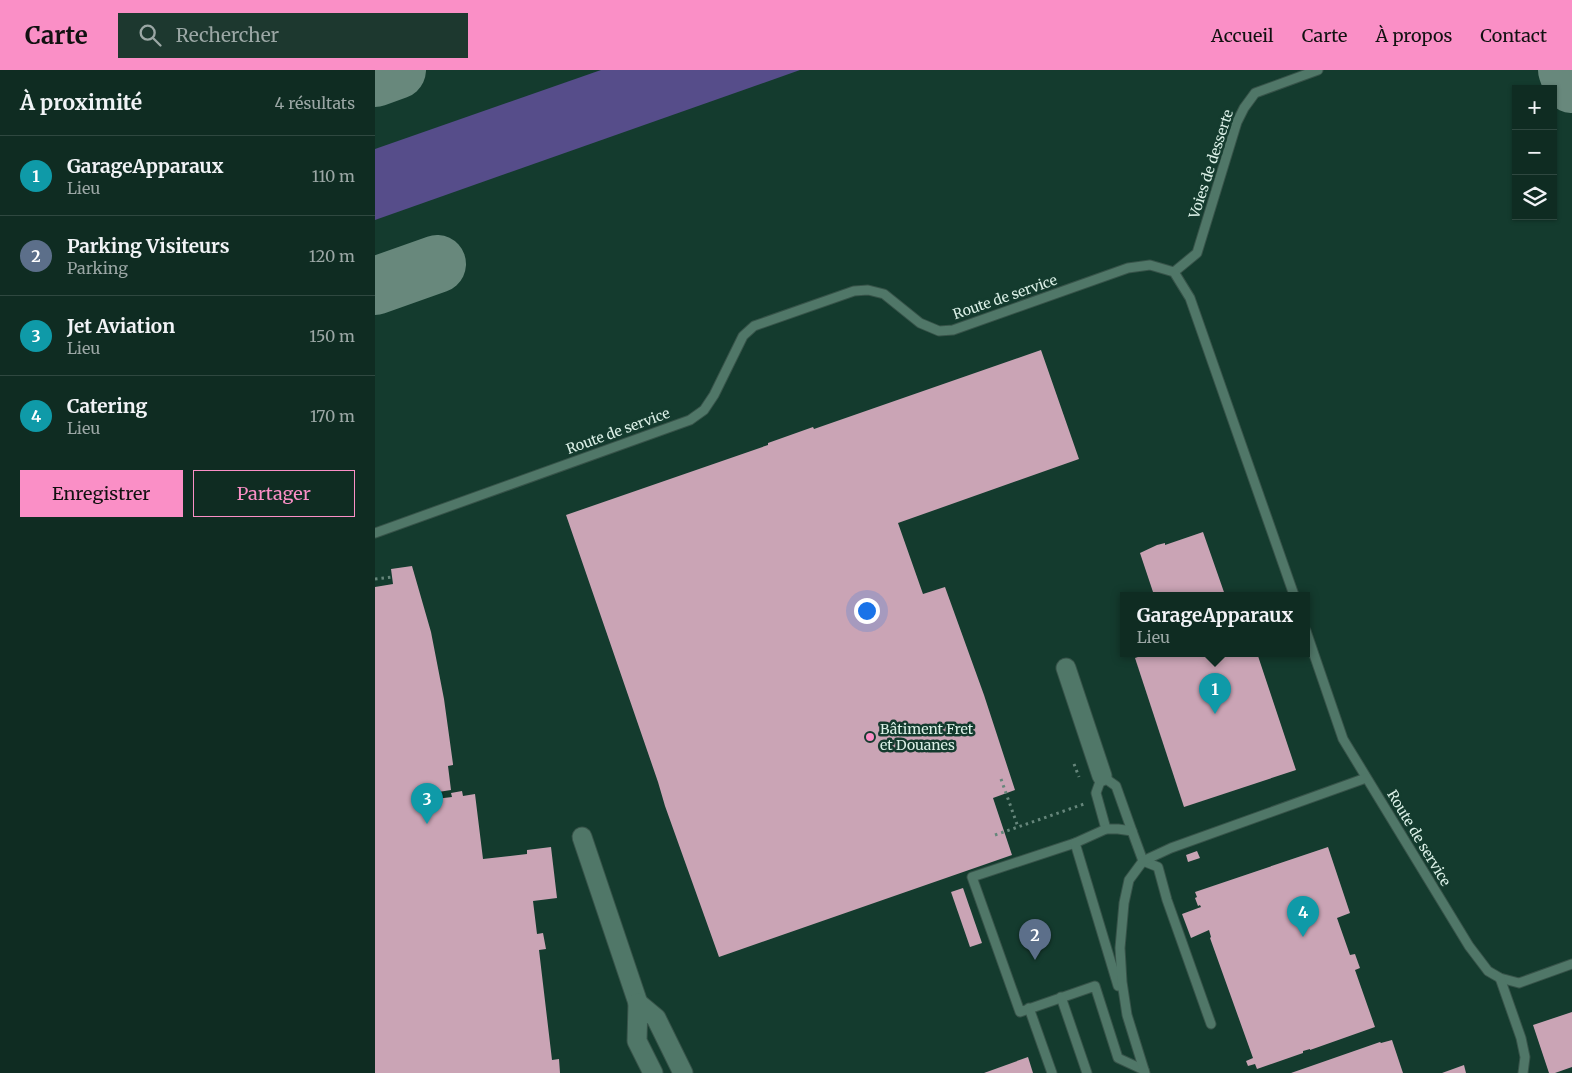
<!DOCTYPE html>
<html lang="fr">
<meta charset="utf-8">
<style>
:root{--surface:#0f2c22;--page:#1d382f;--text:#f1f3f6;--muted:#9ba7a5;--line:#2f4840;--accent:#fa8fc6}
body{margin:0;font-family:Merriweather,serif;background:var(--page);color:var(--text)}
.controls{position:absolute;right:15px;top:15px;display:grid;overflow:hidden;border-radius:0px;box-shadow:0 1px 4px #0004}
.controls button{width:45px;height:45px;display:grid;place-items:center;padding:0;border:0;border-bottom:1px solid var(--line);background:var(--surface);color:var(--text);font:25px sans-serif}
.you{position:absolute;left:491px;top:540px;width:18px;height:18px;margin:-12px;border:4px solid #fff;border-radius:50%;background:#1a73e8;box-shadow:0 0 0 8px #1a73e833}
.badge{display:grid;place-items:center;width:32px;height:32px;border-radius:50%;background:var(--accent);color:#fff;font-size:16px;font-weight:700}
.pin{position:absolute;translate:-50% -41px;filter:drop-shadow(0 1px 2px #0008)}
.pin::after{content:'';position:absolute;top:26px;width:18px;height:15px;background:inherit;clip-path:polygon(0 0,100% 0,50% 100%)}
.popup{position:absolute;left:745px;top:522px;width:190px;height:65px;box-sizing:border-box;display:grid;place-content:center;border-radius:0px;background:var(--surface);filter:drop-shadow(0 1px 4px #0005);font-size:16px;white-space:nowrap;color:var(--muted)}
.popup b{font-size:19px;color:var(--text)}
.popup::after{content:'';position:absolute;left:50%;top:100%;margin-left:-10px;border:10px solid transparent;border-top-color:var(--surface)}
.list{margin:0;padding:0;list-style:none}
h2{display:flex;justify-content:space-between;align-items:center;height:65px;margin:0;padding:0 20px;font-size:21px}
h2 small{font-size:16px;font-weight:400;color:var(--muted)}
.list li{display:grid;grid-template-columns:32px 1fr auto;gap:15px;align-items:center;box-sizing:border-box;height:80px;padding:0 20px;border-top:1px solid var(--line)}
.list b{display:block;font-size:19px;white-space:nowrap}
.list p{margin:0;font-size:16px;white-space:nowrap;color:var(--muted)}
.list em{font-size:16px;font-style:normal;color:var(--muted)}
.actions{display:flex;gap:10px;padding:15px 20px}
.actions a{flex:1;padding:11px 0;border:1px solid var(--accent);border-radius:0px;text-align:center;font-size:18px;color:var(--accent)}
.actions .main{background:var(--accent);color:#111}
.icon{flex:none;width:28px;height:28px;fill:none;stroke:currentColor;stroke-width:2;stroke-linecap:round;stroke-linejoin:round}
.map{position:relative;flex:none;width:1197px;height:1003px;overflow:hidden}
header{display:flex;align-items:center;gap:30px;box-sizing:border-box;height:70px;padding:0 25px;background:var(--accent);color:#111}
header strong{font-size:24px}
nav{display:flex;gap:28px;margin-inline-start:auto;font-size:18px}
.search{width:350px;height:45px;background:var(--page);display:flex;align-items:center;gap:12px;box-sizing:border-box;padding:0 18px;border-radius:0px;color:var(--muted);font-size:19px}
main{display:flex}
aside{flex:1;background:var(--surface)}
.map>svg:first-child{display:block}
</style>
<header>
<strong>Carte</strong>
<div class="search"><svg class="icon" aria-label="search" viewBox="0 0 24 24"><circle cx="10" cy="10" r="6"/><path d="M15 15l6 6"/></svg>Rechercher</div>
<nav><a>Accueil</a><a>Carte</a><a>À propos</a><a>Contact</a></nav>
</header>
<main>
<aside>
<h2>À proximité<small>4 résultats</small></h2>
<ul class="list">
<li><span class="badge" style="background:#0f9aa8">1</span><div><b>GarageApparaux</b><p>Lieu</p></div><em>110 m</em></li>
<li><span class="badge" style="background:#5c6f8a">2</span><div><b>Parking Visiteurs</b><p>Parking</p></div><em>120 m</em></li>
<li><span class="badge" style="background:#0f9aa8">3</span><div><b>Jet Aviation</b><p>Lieu</p></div><em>150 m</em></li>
<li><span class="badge" style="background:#0f9aa8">4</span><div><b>Catering</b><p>Lieu</p></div><em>170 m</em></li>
</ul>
<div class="actions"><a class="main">Enregistrer</a><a>Partager</a></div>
</aside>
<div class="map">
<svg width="1197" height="1003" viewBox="0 0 1197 1003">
<rect width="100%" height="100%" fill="#143b2e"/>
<polygon fill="#564d8a" points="226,0 425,0 0,150 0,79"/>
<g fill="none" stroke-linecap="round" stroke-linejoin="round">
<g stroke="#68887c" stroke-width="58">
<polyline points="1192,0 1197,14"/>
<polyline points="0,8 22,0"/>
<polyline points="0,216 62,194"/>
</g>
</g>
<g fill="#caa4b5">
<polygon points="666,280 704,389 523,453 548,524 570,517 609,625 640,720 618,728 637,785 344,887 290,736 283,712 191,445 393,375 393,373 438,357 439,359"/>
<polygon points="828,462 850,525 779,525 765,483 782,475 790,473 790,475"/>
<polygon points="37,496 56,562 69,629 78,694 78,695 73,696 76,720 44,725 44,731 77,727 76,723 87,721 88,726 100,724 108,789 152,784 152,780 176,777 182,828 158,831 162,864 168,863 171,879 164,880 177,990 184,989 185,1003 0,1003 0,517 18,514 16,499"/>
<polygon points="774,583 882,583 921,700 809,737 760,588"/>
<polygon points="953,777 975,843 962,848 975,885 980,884 985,898 980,900 1000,957 935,980 935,979 928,981 928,983 882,999 880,994 873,996 871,991 878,988 835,868 836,867 834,860 816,868 807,844 826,837 825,835 823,836 820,828 822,827 820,822"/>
<polygon points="822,781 825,788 813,792 811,785"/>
<polygon points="588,818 607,873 595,877 576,822"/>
<polygon points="1197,942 1197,997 1180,1003 1174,1003 1158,955"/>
<polygon points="1017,970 1028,1003 916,1003 1005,972 1006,973"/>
<polygon points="653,987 658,1003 609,1003"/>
<polygon points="1089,995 1091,1003 1067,1003"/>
</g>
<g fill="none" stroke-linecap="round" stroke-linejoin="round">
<g stroke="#375349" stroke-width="11">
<g id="lane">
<polyline points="799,202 822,183 862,52 869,38 880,23 943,0"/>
<polyline points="0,463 315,350 329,340 339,325 368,266 379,256 479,221 493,220 509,224 545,253 564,261 578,260 753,198 775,195 799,202 815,228 919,525"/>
<polyline points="931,561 968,669 1094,876 1113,901 1125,908 1144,913 1197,894"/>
<polyline points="731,759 721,723 727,706 741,716 757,761"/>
<polyline points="700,773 597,807 645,942 720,916 743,988 769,1000"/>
<polyline points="1125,908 1146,968 1150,987 1148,1003"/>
<polyline points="743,916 700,773 731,759 743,759 757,761 768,791 783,797 792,830 836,954"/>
<polyline points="686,927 712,1003"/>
<polyline points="654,938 677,1003"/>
<polyline points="770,1003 752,945 747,912 745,878 749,833 754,810 768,791 796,778 991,708"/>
</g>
</g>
<g stroke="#375349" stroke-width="21">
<g id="street">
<polyline points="691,598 727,706"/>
<polyline points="207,767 263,933"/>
<polyline points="278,1003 262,971 263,933 281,948 308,1003"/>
</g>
</g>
<g stroke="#66867b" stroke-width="3" stroke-dasharray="2.5 4" stroke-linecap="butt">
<polyline points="0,509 17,507"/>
<polyline points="699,694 704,707"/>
<polyline points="626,709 643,757"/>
<polyline points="620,765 709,734"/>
</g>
<use href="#lane" stroke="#507768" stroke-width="9"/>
<use href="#street" stroke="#507768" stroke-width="19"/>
</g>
<circle fill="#fa8fc6" stroke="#143b2e" stroke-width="2" cx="495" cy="667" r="5"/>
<g text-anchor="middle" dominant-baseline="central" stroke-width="5" stroke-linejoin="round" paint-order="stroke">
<g font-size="14" fill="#dbf0e7" stroke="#143b2e">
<text transform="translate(836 94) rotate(-72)">Voies de desserte</text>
<text transform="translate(630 227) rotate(-19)">Route de service</text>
<text transform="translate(243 361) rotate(-20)">Route de service</text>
<text transform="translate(1044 768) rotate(59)">Route de service</text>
</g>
<g font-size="14" fill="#dbf0e7" stroke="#143b2e" text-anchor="start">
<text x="505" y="659">Bâtiment Fret<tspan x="505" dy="16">et Douanes</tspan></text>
</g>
</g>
</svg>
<div class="controls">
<button>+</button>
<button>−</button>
<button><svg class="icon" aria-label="layers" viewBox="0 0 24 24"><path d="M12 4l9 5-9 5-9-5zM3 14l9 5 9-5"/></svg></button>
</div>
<div class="you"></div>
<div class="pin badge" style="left:840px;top:644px;background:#0f9aa8">1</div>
<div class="popup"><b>GarageApparaux</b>Lieu</div>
<div class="pin badge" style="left:660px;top:890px;background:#5c6f8a">2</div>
<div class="pin badge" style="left:52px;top:754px;background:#0f9aa8">3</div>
<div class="pin badge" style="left:928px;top:867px;background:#0f9aa8">4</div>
</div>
</main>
